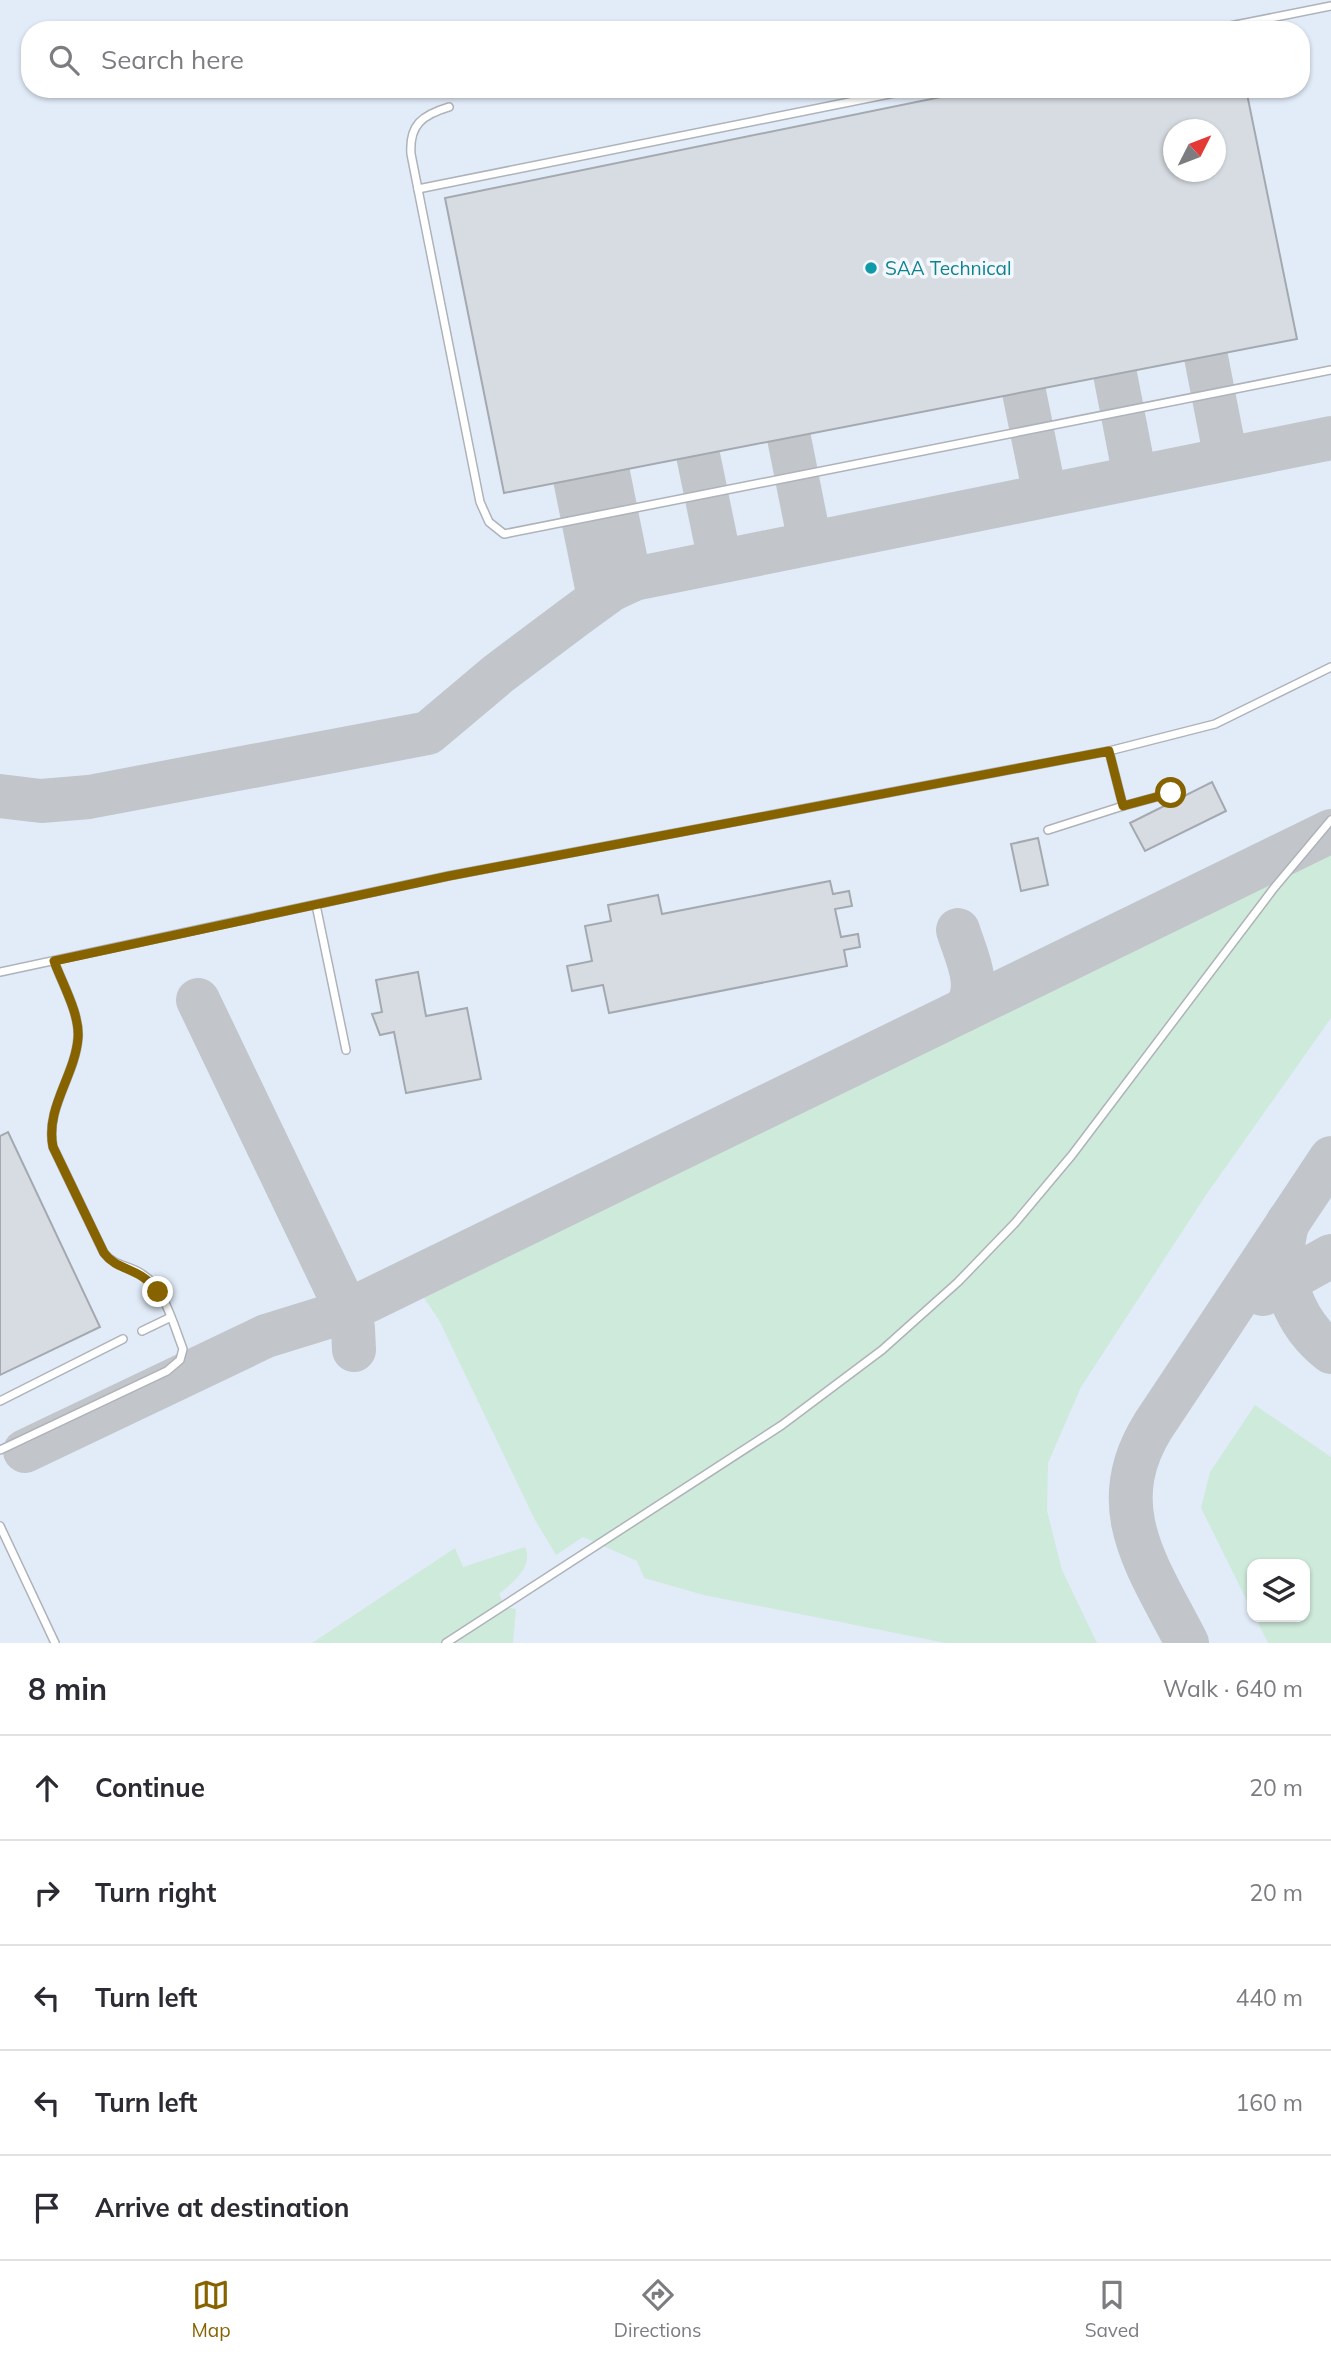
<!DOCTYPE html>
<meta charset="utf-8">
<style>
:root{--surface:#fff;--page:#f7f7f7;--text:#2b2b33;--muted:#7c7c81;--line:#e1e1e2;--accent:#876300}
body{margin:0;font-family:Mulish,sans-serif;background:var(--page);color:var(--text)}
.controls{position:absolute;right:21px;bottom:21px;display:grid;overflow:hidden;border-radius:14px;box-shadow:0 2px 5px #0004}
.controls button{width:63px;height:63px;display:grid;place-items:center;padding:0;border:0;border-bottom:2px solid var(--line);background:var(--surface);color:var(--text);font:35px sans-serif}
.compass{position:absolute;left:1163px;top:119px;width:63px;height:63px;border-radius:50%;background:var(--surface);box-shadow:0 2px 5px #0004;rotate:48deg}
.stop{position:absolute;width:21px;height:21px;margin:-16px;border:5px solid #876300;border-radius:50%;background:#fff}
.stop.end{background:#876300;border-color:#fff;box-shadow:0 2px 7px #0008}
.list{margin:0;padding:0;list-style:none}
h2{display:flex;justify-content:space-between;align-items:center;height:91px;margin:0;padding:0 28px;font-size:30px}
h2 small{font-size:23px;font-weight:400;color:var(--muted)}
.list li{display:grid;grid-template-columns:46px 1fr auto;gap:21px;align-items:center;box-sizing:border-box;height:105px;padding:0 28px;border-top:2px solid var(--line)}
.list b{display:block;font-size:26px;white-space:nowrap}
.list em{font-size:23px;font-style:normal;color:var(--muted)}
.icon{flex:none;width:38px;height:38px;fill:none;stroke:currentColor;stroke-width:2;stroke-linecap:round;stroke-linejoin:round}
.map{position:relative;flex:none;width:1331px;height:1643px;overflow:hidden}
.search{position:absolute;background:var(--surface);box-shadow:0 2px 5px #0004;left:21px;right:21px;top:21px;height:77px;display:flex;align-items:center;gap:18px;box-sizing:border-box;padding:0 24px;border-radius:28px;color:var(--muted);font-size:26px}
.sheet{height:616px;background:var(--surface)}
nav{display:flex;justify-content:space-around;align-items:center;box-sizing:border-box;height:98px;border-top:2px solid var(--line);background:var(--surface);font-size:19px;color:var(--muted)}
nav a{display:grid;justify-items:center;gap:4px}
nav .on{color:var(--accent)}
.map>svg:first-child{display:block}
</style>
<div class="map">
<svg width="1331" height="1643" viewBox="0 0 1331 1643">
<rect width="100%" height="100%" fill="#f4f8fe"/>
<path fill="#e2ecf9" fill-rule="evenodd" d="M 0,0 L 1331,0 L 1331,1643 L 0,1643 ZM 30,30 L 1301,30 L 1301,89 L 30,89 ZM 1174,130 L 1216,130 L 1216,172 L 1174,172 ZM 1252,1564 L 1305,1564 L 1305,1617 L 1252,1617 Z"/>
<g fill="#ceeadb">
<polygon points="1331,854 1331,1018 1206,1195 1081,1387 1048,1463 1047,1511 1062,1570 1097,1643 946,1643 704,1595 644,1578 637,1561 583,1537 556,1555 535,1520 439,1320 424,1298 947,1037"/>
<polygon points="1255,1405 1331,1457 1331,1643 1268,1643 1255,1617 1305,1617 1305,1564 1252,1564 1252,1611 1201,1508 1210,1472"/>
<path d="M 525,1547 C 534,1567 512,1583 499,1594 L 506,1607 L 516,1609 L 513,1643 L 312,1643 L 455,1548 L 463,1567 Z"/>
</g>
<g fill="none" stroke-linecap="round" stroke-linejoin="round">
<g stroke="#c2c6cb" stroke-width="44">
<polyline points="1206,357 1226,459"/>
<polyline points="1115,374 1135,477"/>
<polyline points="1024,392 1045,495"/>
<polyline points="789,438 810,543"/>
<polyline points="698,455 720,561"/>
<polyline points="608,473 630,581"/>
<polyline points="575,479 599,598"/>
<polyline points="0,796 41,801 89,797 428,733 498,674 578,614 611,590 634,579 1331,438"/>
<path d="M 958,930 C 965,954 984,988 964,1010"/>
<polyline points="198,1000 347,1311 353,1328 354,1350"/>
<path d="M 1288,1222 C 1273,1269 1293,1323 1331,1352"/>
<polyline points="1263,1294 1331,1256"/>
<polyline points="25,1451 266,1336 347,1311 1331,831"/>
<path d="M 1187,1643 C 1149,1568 1102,1508 1153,1426 L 1331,1158"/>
</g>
</g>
<g fill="#d7dce3" stroke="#a4a9af" stroke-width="2" fill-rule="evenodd">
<path d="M 980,89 L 1246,89 L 1297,339 L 504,493 L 445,198 ZM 1174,130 L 1216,130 L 1216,172 L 1174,172 Z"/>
<polygon points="1212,782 1226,811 1145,851 1130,823"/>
<polygon points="1038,838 1048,885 1021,891 1011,844"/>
<polygon points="830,881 833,894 849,891 852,906 835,909 841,937 858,934 860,947 844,950 847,966 609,1013 603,985 572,991 567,966 592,961 585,926 611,921 608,905 658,895 662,914"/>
<polygon points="418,972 426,1016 467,1008 481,1079 406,1093 394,1032 380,1035 372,1014 382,1012 376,980"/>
<polygon points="8,1132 100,1327 0,1375 0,1136"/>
</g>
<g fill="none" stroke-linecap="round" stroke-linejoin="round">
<g stroke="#aeb2b9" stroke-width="10">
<g id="lane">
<polyline points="1210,30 1331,6"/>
<path d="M 449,107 C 422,115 409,125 411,154 L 480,502 L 489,522 L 504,534 L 1331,370"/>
<polyline points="418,189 914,89"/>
<polyline points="1123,806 1171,793"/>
<polyline points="1048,830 1123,806 1109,751"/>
<polyline points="316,905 346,1050"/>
<polyline points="0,972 448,876 1109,751 1215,724 1331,667"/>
<polyline points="142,1331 169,1318"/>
<polyline points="0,1401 123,1339"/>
<path d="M 0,1450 L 167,1371 L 180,1360 L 183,1349 C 174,1326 164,1287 142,1274 C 129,1265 114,1266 104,1253 L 53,1147 C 45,1108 75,1076 78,1038 C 80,1014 62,983 54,961"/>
<polyline points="0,1526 55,1643"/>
<polyline points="446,1643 782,1425 882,1350 958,1282 1015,1223 1072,1155 1274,888 1331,820"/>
</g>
</g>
<use href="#lane" stroke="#fff" stroke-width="7"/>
</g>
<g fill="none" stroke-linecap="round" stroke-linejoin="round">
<path stroke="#876300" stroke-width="9" d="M 158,1292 C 139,1266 118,1272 104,1253 L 53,1147 C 45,1108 75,1076 78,1038 C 80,1014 62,983 54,961 L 449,876 L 1109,751 L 1123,806 L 1171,793"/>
</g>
<circle fill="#0f9aa8" stroke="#f4f8fe" stroke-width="2.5" cx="871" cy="268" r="7"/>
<g text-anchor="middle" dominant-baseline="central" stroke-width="7" stroke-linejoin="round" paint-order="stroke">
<g font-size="19" fill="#0d838f" stroke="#f4f8fe" text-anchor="start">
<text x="885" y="268">SAA Technical</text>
</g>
</g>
</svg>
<div class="controls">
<button><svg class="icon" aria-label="layers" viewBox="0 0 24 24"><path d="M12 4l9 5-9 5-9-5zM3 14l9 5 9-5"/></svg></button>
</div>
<svg class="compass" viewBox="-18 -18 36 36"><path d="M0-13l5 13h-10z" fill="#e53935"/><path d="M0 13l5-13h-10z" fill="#7c7c81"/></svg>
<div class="stop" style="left:1171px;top:793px"></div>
<div class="stop end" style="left:158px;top:1292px"></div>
<div class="search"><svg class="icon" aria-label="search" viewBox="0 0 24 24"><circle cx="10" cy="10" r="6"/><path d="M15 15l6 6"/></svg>Search here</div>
</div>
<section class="sheet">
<h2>8 min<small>Walk · 640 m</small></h2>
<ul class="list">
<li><svg class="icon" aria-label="ahead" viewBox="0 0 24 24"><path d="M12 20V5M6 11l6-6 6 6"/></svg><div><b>Continue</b></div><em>20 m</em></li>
<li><svg class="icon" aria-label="right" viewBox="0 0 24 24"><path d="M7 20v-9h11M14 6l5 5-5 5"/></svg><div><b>Turn right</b></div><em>20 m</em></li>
<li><svg class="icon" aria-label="left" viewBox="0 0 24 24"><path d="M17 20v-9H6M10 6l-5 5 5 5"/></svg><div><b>Turn left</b></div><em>440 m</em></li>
<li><svg class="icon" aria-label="left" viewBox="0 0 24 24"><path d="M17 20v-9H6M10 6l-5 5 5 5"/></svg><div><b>Turn left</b></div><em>160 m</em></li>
<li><svg class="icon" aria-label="arrive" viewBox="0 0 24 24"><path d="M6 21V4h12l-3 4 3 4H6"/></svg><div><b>Arrive at destination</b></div></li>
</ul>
</section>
<nav>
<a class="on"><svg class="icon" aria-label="map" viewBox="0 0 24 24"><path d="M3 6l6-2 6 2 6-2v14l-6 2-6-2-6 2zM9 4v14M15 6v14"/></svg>Map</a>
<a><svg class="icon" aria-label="directions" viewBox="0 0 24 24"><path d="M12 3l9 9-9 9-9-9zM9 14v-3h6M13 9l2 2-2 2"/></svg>Directions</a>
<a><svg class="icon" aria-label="saved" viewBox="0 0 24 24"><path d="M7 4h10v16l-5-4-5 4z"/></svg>Saved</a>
</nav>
